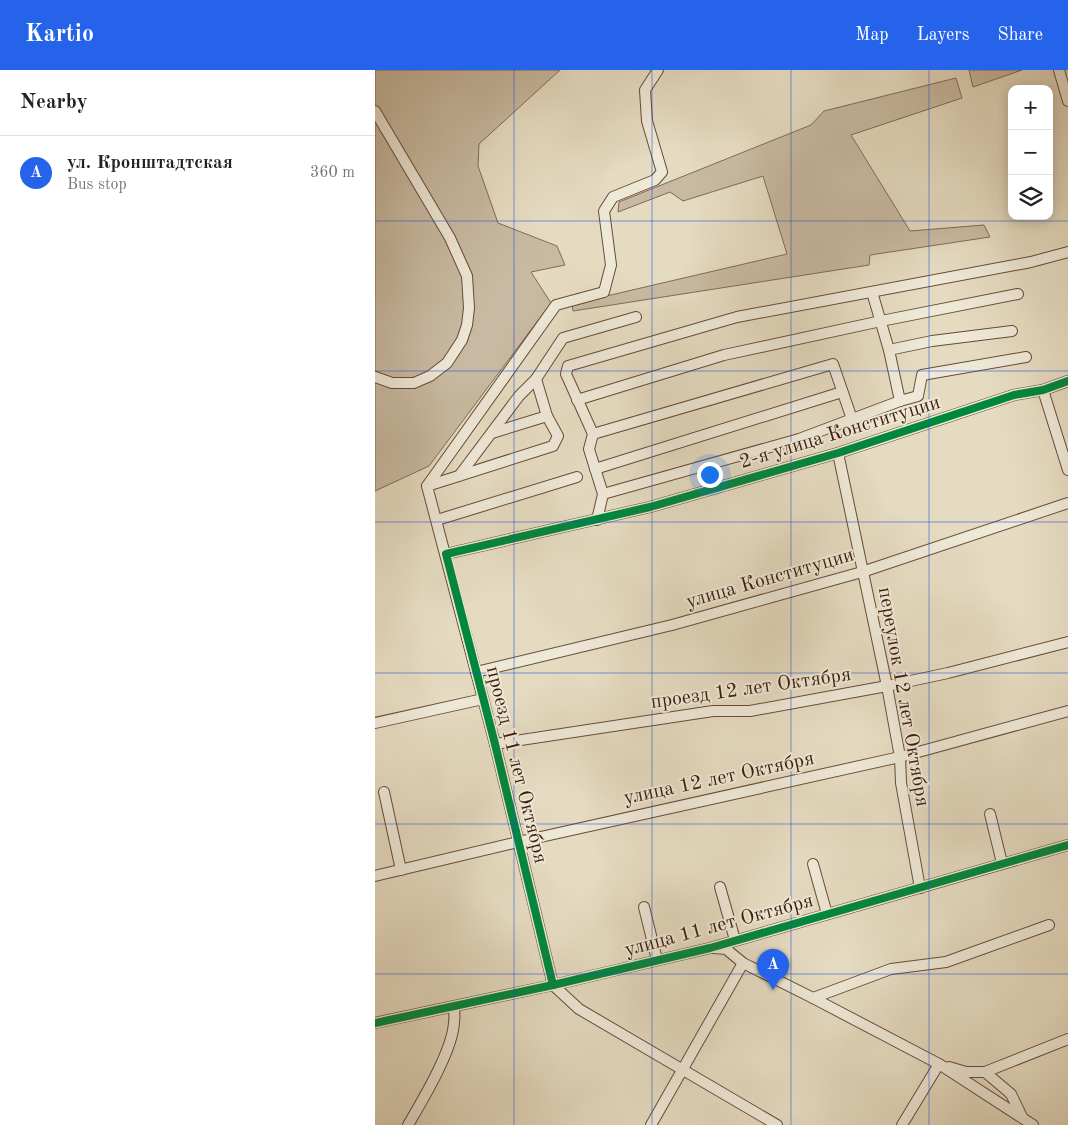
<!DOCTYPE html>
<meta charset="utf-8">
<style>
:root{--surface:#fff;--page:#f2f2f2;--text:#222;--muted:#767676;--line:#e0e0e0;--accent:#2563eb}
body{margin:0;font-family:"Old Standard TT",serif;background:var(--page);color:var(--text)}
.controls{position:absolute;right:15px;top:15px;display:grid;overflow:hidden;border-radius:10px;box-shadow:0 2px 12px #0003}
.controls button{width:45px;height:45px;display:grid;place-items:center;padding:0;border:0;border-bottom:1px solid var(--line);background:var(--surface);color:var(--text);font:25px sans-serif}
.you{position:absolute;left:334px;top:404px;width:18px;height:18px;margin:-12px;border:4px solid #fff;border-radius:50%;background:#1a73e8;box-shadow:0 0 0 8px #1a73e833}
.badge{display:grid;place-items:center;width:32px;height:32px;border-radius:50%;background:var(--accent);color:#fff;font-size:16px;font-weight:700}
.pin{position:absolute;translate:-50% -41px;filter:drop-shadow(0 1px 2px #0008)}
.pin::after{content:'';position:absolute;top:26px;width:18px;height:15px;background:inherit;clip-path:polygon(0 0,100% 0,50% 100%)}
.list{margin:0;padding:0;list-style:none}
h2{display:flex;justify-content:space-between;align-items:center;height:65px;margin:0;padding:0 20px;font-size:21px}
h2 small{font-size:16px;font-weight:400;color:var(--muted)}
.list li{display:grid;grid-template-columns:32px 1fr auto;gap:15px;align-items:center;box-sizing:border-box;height:75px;padding:0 20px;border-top:1px solid var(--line)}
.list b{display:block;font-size:19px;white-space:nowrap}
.list p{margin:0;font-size:16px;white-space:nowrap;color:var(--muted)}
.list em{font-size:16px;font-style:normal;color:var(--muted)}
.icon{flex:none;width:28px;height:28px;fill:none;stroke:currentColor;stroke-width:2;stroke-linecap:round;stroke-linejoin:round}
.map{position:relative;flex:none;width:693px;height:1055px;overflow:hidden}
header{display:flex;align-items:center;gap:30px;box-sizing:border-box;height:70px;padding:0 25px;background:var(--accent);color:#fff}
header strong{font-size:24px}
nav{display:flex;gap:28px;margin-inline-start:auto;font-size:18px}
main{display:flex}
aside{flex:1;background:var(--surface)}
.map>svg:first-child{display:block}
</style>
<header>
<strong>Kartio</strong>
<nav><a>Map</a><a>Layers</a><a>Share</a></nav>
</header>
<main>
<aside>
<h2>Nearby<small></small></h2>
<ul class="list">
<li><span class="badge">A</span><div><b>ул. Кронштадтская</b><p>Bus stop</p></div><em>360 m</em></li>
</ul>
</aside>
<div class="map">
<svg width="693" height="1055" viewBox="0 0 693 1055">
<rect width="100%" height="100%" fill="#e5dbc1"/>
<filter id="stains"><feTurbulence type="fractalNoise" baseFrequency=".004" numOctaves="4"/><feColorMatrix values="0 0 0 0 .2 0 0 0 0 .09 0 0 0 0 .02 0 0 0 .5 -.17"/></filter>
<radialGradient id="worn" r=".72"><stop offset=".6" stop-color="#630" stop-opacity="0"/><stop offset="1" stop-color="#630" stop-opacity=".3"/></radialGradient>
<g fill="#c8baa2" stroke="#826a56">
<polygon points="0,0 185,0 104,74 103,96 123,153 182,176 190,195 156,202 176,233 54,396 0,421"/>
<polygon points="594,0 647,0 598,17"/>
<polygon points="581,8 587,28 476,65 535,161 609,155 615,167 495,185 494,195 198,241 197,234 412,184 388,106 308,131 295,122 243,142 244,132 436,55 449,41"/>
</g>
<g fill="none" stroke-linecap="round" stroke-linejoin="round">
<g stroke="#674b38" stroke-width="12">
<g id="minor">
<polyline points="684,0 693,31"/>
<polyline points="0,41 75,168 92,206 94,238 92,255 87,270 72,293 55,306 39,313 17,313 0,307"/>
<polyline points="497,222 514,280 525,331"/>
<polyline points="514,280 557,271 637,261"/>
<polyline points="668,320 693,400"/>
<polyline points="202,330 349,285 506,251 643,224"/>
<polyline points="117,363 172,346"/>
<polyline points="218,364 458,294 477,349"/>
<polyline points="463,383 512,616 525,687 526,713 545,818"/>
<polyline points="220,399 467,322"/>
<polyline points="84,406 144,326 161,309 188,268 261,247"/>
<polyline points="52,416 178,376 183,366 172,346 161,309"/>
<polyline points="228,424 424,369 525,331 543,326 547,305 651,287"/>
<polyline points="62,450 202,407"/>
<polyline points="222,450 228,424 214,379 218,364 191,304 193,296 362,247 656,192 693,182"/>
<polyline points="71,484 275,437 463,383 639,325 668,320 693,311"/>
<polyline points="101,602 297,555 487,502 693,433"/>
<polyline points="0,653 108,629"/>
<polyline points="120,674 338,641 375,641 512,616 573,603 693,572"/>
<polyline points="9,722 26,800"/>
<polyline points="615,744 627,793"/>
<polyline points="438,794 452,844"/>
<polyline points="0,806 143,772 525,687 693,641"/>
<polyline points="345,817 360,870"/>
<polyline points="269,837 282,890"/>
<polyline points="339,878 351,879 368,893 438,928 564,994 658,1055"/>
<polyline points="178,915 120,674 52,416 181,235 229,222 236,195 229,141 238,127 280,110 287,102 272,51 270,20 283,0"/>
<polyline points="178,915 204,939 402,1055"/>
<polyline points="438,928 516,899 571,892 674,855"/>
<polyline points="0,953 178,915 335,878 693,775"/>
<polyline points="574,997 591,1002 610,1002 693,969"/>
<polyline points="610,1002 636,1024 647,1047"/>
<path d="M 33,1055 C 47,1031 78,980 79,952 C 80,947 79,942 79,937"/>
<polyline points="276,1055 368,893"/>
<polyline points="527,1055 564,994"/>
</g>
</g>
<use href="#minor" stroke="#eee8d7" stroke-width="10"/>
<g stroke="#eee8d7" stroke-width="11">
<g id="cycleway">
<polyline points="178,915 120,674 71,484 275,437 463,383 639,325 668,320 693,311"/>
<polyline points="0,953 178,915 335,878 693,775"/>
</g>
</g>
<use href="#cycleway" stroke="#00873e" stroke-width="8"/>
</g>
<path fill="none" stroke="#1d4ed8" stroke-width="1" stroke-opacity="0.55" d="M 139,0 L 139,1055M 277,0 L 277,1055M 416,0 L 416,1055M 554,0 L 554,1055M 0,151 L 693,151M 0,301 L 693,301M 0,452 L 693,452M 0,603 L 693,603M 0,754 L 693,754M 0,904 L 693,904"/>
<g text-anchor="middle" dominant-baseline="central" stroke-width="4" stroke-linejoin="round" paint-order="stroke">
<g font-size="20" fill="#3d1b0b" stroke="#eee8d7">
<text transform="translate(465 363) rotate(-17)">2-я улица Конституции</text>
<text transform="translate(395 509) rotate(-16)">улица Конституции</text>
<text transform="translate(376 619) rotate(-8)">проезд 12 лет Октября</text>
<text transform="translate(528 627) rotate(80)">переулок 12 лет Октября</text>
<text transform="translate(141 695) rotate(76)">проезд 11 лет Октября</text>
<text transform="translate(344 709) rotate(-12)">улица 12 лет Октября</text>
<text transform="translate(344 856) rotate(-15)">улица 11 лет Октября</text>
</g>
</g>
<rect width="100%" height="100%" filter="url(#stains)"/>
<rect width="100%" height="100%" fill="url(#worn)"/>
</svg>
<div class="controls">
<button>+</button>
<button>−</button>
<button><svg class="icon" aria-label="layers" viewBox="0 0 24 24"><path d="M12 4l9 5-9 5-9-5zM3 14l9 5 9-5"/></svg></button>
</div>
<div class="you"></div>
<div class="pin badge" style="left:398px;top:920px">A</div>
</div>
</main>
